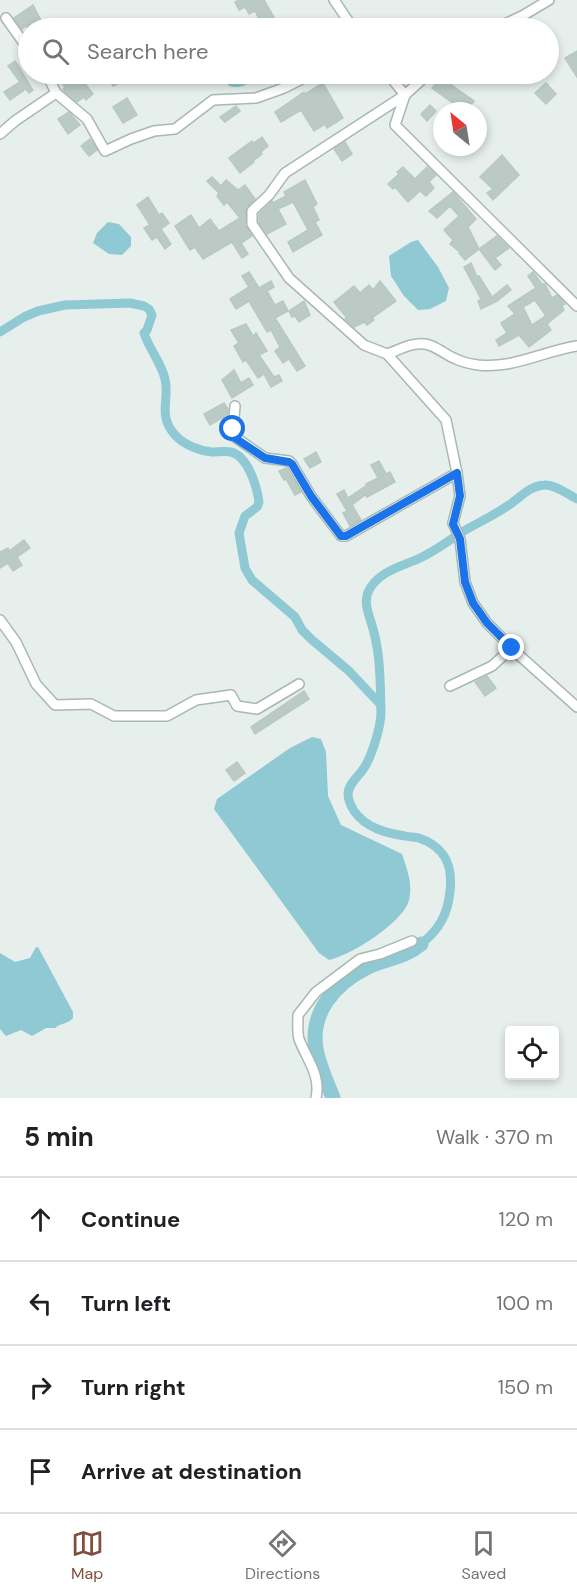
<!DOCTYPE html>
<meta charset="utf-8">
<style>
:root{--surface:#fff;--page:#f2f2f2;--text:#202124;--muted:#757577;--line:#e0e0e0;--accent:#7f4e3f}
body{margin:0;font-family:"DM Sans",sans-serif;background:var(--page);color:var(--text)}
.controls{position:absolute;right:18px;bottom:18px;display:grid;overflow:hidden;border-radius:6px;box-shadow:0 3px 9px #0003}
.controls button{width:54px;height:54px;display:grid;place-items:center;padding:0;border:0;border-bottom:2px solid var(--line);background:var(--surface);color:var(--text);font:30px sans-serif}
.compass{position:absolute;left:433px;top:102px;width:54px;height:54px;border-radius:50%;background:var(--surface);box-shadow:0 3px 9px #0003;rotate:330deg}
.stop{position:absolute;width:18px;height:18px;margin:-14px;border:4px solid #1a73e8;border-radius:50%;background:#fff}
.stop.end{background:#1a73e8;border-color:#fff;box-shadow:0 2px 6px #0008}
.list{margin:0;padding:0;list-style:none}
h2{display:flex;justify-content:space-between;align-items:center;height:78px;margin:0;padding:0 24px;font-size:26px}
h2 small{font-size:20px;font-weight:400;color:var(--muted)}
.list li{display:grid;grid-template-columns:39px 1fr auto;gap:18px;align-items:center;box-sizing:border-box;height:84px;padding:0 24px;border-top:2px solid var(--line)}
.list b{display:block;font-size:22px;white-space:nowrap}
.list em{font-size:20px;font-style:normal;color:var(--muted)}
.icon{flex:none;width:33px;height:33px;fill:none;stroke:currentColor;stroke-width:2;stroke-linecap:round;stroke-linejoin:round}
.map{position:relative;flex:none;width:577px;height:1098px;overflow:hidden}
.search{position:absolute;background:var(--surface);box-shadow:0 3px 9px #0003;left:18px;right:18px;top:18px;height:66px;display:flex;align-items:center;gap:15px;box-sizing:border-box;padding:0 21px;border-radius:33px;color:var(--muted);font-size:22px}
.sheet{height:414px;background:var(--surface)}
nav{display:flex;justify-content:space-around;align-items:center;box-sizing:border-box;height:84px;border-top:2px solid var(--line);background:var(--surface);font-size:16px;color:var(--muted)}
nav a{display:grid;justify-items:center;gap:3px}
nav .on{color:var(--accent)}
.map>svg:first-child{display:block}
</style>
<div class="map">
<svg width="577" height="1098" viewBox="0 0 577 1098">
<rect width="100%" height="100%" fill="#e6efeb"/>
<g fill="#8ec9d4">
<path d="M 222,74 L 257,74 C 248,85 243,89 229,86 Z"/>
<polygon points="108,222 119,224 131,237 131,246 122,255 109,254 93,243 97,233"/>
<polygon points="418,240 438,267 449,288 446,301 430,309 418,310 404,296 391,276 389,256 411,242"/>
<path d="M 312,737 L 321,739 L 326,752 L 328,796 L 341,825 L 402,854 C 407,869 413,884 409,900 C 404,922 350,956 329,960 L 319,953 L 214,809 L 217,799 L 290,748 Z"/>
<path d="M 36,947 L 38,947 L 73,1012 L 73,1018 C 68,1024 60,1023 55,1028 L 46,1028 L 32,1036 L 21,1030 L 6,1036 L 0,1029 L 0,953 L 15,962 L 30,958 Z"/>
</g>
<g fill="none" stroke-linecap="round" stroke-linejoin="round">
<g stroke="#8ec9d4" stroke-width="9">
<path d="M 0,332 L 24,317 L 38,311 L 65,305 L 130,303 L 144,306 L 149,309 L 152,315 L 147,330 L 144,333 C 149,349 161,362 165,379 C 170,400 157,415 175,435 C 184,445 200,451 212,452 C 218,452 225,451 231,452 C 248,456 257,487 259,502 L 257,507 L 245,516 L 239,533 L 245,568 L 252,580 L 295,617 L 302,630 L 311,639 L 349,671 L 380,704"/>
<path d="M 421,944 C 439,930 448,914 450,891 C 453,865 445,847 419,838 C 415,837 409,837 405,836 C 386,833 366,828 354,811 C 351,806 348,800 348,794 C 348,784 359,776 364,768 C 372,756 381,726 381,712 C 380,680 381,653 371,622 C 368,612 364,603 368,592 C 378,571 401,567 420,558 C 435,551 448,541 462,532 C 477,523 495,515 509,505 C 521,497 529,486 544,485 C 555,484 567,494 577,499"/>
</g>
<path stroke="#8ec9d4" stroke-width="15" d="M 333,1098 C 327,1082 319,1066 316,1049 C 310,1013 334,984 366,968 C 385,958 403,959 421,944"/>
</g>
<g fill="#bbcac4" stroke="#b8c9c2" stroke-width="1.5" fill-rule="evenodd">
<polygon points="239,0 264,0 276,21 264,28 255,11 249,14 245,7 239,10 235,2"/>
<polygon points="33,5 45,28 28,28 26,26 22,29 14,18"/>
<polygon points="577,51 577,77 565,58"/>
<polygon points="15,61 33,90 29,93 26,89 10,100 4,92 20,82 8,66"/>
<polygon points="56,74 97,74 83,81 93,94 86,100 84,97 77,102 65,92 63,89 65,87"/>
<polygon points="106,74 119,74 123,81 113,86"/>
<polygon points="272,74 298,74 277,83"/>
<polygon points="444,74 453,81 450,84 474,101 466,111 464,111 432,88"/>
<polygon points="323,83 343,118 327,128 325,124 314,131 301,110 281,122 275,112 304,92 305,94"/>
<polygon points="546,83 556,94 546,104 535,93"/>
<polygon points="127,98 137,115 123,123 113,107"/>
<polygon points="430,105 436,111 427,121 421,114"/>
<polygon points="236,106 240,111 225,122 220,117"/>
<polygon points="69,112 80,125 68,134 58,119"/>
<polygon points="262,137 268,146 261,152 262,154 253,161 254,162 240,173 229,158 252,141 254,143"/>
<polygon points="90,139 97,150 89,156 81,146"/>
<polygon points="345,142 352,154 342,161 334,149"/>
<polygon points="502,155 519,175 493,200 487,193 493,189 480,177"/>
<polygon points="403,167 415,179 427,167 436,175 429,182 434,188 426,196 420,191 408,202 395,187 393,189 388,184 399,174 397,172"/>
<polygon points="212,177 221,186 226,180 238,190 245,185 255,199 246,209 245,225 252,236 241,243 248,254 242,258 232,242 203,259 195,247 190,250 175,226 191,215 199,228 210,219 219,231 240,218 227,202 224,205 217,196 219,193 207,181"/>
<polygon points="305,180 317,204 313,207 319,220 315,222 322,235 293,252 288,242 308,230 293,202 278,209 286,224 267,234 259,222 259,214 272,201 273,203 286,196 284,192"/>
<polygon points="453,192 476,219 468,227 479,249 465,260 459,253 460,252 450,244 453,240 444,230 459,216 450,206 437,218 429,211"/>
<polygon points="148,197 159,215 162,213 169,223 161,229 171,244 165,249 157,237 152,240 144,228 150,225 137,205"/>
<polygon points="497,236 509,248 495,258 501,265 495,270 479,249"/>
<polygon points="471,263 477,277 479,276 492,297 507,285 511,290 497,301 481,309 478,301 481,299 464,267"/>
<polygon points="249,272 259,288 271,281 274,287 267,291 275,305 283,301 288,311 275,318 305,366 297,371 289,359 283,363 275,351 280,347 271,330 267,332 249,301 236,309 230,299 249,287 242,276"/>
<path d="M 533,272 L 542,284 L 545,284 L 552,298 L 557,295 L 565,304 L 554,310 L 562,306 L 564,310 L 547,324 L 551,330 L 529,347 L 519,335 L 499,346 L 496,340 L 507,333 L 501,323 L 515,314 L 508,306 L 536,288 L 528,276 ZM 535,300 L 546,316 L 532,325 L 523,307 Z"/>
<polygon points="380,281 396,301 372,318 374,320 367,325 364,322 354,327 345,319 347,318 334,302 354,286 360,293 369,285 373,290"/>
<polygon points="304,301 310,315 299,322 295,316 292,317 289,311"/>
<polygon points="246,324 253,336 256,333 267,351 259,355 274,377 279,375 282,381 271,387 264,374 258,378 246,360 243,362 234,346 239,343 231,330"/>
<polygon points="234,370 241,383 249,378 253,385 232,398 222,380"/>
<polygon points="224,403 228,409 227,415 210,425 204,414"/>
<polygon points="316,452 321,462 310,468 304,459"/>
<polygon points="379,461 386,474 390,472 395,482 367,497 365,495 352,505 361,520 350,526 343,513 347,511 337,494 344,490 348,498 367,485 366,484 378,478 371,465"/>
<polygon points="286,468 301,492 295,495 286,479 284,480 279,471"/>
<polygon points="24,540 30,548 17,557 22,565 13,571 8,563 0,568 0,552 8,548 9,551"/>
<polygon points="487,676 496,688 485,696 475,682"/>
<polygon points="304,691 309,699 255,734 251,727"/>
<polygon points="237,762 245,773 234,781 226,770"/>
</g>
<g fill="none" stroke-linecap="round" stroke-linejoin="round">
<g stroke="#a8b8b2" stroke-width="12">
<g id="street">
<polyline points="334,0 353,28"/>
<polyline points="6,18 28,49"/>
<polyline points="496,28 522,16 549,0"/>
<polyline points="47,74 56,93"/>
<polyline points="388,74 405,95 285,173 269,195 252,211 252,224 289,278 364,345 387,354 446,420 457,473 460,496 453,523 460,539 465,582 473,603 487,623 520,656 577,707"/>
<polyline points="428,74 405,95 395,125 577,306"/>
<polyline points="0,134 15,121 56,93 87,119 105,151 131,139 154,131 175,129 213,100 256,98 284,88 312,74"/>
<path d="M 387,354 C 397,351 408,344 418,344 C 433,342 443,354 456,359 C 462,362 471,364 478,365 C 513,369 544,351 577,346"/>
<polyline points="235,406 233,429 235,437 265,458 289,461 292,464 311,496 341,536 346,536 457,473"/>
<polyline points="0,620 16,642 36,684 55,705 91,704 114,716 167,716 196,700 231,695 237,706 257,709 299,684"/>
<polyline points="450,686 492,666 512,648"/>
<path d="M 316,1098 C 321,1075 307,1060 299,1039 C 297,1032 298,1023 298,1015 L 316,992 L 360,959 L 380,954 L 412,941"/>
</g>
</g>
<use href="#street" stroke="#fff" stroke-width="9"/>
</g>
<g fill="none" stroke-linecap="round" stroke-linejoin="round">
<polyline stroke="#1a73e8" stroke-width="8" points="233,429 235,438 265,458 289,462 292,464 311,496 341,536 346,536 457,473 460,496 453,524 460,539 465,582 473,603 487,623 512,648"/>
</g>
</svg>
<div class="controls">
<button><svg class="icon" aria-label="locate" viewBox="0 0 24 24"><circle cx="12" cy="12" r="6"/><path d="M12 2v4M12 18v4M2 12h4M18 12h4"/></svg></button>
</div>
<svg class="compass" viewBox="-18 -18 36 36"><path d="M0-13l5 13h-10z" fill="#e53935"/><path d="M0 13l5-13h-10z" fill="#757577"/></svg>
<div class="stop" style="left:233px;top:429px"></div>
<div class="stop end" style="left:512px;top:648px"></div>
<div class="search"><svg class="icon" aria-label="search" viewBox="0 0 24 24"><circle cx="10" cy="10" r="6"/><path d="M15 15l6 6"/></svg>Search here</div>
</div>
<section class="sheet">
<h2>5 min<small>Walk · 370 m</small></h2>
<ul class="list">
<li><svg class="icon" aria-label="ahead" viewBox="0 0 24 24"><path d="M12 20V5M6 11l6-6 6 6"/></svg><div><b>Continue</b></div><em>120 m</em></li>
<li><svg class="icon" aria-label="left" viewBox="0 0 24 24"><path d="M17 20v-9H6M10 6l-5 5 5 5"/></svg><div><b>Turn left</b></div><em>100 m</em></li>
<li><svg class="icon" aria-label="right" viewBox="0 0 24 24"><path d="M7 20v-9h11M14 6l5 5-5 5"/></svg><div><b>Turn right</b></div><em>150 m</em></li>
<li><svg class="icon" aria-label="arrive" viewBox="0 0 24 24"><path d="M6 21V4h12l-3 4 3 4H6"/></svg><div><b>Arrive at destination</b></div></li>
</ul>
</section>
<nav>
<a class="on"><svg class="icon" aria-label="map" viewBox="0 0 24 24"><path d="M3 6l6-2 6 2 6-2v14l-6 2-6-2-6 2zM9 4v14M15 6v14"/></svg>Map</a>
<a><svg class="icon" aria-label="directions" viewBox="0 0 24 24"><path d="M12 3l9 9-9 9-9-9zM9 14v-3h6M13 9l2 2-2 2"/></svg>Directions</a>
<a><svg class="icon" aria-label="saved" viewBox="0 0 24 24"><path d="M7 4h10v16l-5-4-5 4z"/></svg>Saved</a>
</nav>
